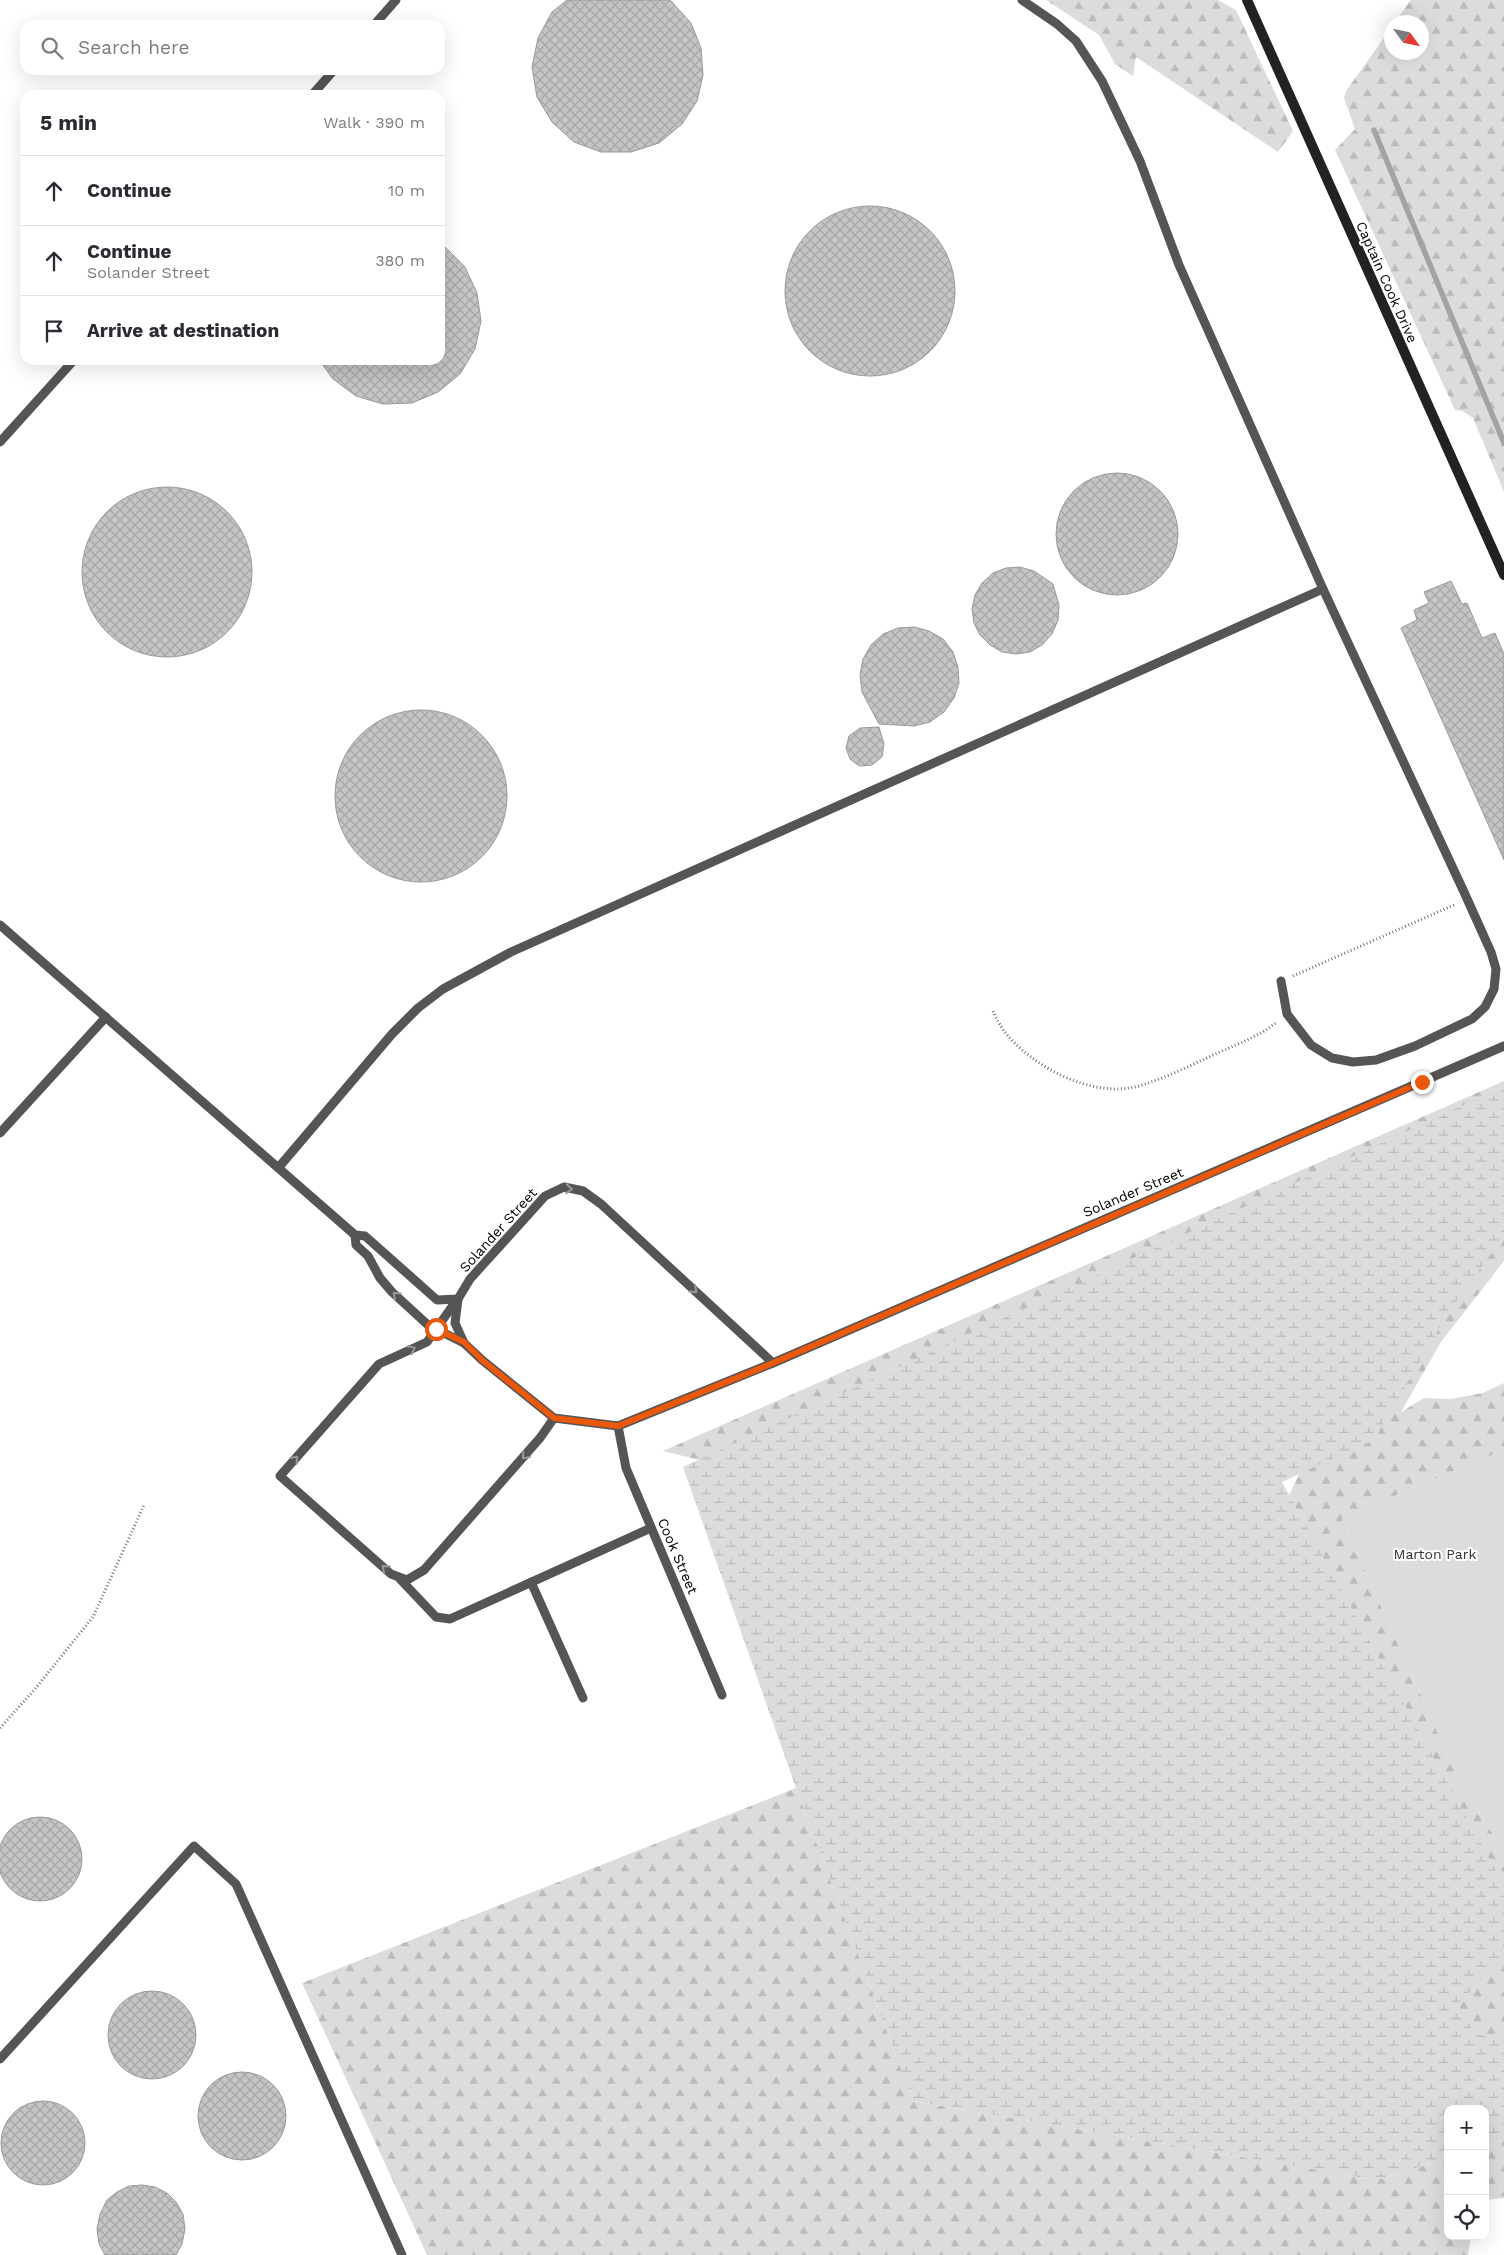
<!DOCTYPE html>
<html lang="en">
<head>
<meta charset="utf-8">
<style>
  :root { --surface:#fff; --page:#f2f2f3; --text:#2b2b33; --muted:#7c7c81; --line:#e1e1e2 }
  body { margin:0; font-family:"Work Sans",sans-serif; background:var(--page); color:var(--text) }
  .controls { position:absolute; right:15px; bottom:15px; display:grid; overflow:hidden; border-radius:10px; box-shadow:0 5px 20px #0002 }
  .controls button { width:45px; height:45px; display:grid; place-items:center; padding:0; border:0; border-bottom:1px solid var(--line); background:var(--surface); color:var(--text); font:25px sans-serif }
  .compass { position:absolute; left:1384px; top:15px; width:45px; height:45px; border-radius:50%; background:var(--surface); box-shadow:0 5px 20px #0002; rotate:123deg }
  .stop { position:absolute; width:15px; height:15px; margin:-11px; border:4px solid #ea580c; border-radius:50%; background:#fff }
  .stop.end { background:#ea580c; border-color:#fff; box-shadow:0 1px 5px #0008 }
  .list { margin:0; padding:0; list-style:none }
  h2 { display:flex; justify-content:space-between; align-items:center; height:65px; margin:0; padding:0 20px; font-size:21px }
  h2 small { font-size:16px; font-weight:400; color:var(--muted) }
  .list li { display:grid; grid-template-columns:32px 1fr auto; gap:15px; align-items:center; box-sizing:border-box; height:70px; padding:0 20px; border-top:1px solid var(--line) }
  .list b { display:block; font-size:19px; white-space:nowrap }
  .list p { margin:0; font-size:16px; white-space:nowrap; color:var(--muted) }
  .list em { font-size:16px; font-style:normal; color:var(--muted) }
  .icon { flex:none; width:28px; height:28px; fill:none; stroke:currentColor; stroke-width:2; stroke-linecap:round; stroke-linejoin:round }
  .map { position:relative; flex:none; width:1504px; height:2255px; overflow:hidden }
  .search { position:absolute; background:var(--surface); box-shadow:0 5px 20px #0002; left:20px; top:20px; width:425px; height:55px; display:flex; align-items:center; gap:12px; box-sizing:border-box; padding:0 18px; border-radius:15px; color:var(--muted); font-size:19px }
  .panel { position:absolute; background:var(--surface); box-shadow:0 5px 20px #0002; left:20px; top:90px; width:425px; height:275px; border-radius:15px }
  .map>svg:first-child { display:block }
  .forest { fill:url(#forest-firs) }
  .wetland { fill:url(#wetland-marsh) }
  .park { fill:#dcdcdc }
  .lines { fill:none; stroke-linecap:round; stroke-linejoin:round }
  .stream { stroke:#a3a3a3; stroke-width:5.5 }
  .building { fill:url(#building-cross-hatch); stroke:#999 }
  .path { stroke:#777; stroke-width:3; stroke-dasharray:1 2.5; stroke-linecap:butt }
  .service { stroke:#555; stroke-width:9 }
  .secondary { stroke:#222; stroke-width:10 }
  .oneway { stroke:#999 }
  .route { stroke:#ea580c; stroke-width:6 }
  .labels { text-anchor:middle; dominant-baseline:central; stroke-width:4; stroke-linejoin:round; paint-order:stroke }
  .street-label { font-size:14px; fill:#000; stroke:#fff }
  .park-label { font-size:14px; fill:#333; stroke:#fff }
</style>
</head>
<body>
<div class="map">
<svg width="1504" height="2255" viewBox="0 0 1504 2255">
  <defs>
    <pattern id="forest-firs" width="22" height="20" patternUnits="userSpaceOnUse" patternTransform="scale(1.25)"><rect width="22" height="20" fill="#dcdcdc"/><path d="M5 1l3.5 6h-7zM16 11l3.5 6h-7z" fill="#bbb"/></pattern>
    <pattern id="wetland-marsh" width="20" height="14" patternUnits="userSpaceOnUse" patternTransform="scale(1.25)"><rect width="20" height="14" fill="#dcdcdc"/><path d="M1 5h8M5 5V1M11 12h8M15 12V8" fill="none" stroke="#bbb"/></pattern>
    <pattern id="building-cross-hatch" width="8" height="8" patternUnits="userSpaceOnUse" patternTransform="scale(1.25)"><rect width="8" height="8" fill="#c4c4c4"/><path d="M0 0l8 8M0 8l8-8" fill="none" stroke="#a7a7a7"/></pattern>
  </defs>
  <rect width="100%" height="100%" fill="#fff"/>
  <!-- forest -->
  <g class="forest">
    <polygon points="1046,0 1218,0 1236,10 1293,131 1278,152 1136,57 1133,76 1115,64 1099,35"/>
    <polygon points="1411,0 1504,0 1504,492 1473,418 1462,411 1455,410 1335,150 1355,129 1344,98 1346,91 1391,28 1392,52 1422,52 1422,22 1395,22"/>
    <polygon points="1504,1081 1504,1261 1441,1342 1401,1412 1424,1398 1451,1399 1483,1393 1504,1383 1504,1450 1342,1518 1461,1785 1504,1851 1504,2060 1457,2037 1280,1514 1308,1456 720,1465 663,1451"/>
    <polygon points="796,1788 913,2101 1377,2180 1448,2158 1448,2236 1471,2236 1468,2255 427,2255 302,1983"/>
    <polygon points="1504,2140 1504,2198 1485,2200 1485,2146"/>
  </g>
  <!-- wetland -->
  <polygon class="wetland" points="1504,1086 1504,1236 1450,1310 1374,1440 1282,1482 1504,1885 1504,1943 1498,1961 1458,2004 1474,2033 1504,2042 1504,2140 1485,2146 1485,2109 1448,2109 1448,2158 1377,2180 913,2101 796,1788 683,1467"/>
  <!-- park -->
  <polygon class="park" points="1504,1450 1504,1851 1461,1785 1342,1518"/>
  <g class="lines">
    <!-- stream -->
    <polyline class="stream" points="1374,130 1504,443"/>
  </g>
  <!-- building -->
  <g class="building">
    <polygon points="567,0 670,0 691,23 701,48 703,75 697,101 682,124 659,143 631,152 601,152 574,142 552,122 537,97 532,67 538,38 552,12"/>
    <circle cx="870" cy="291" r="85"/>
    <polygon points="440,242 465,267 477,293 481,321 475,349 460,374 438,392 412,403 383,404 356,396 333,379 319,360 440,360"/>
    <circle cx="1117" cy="534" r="61"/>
    <circle cx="167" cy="572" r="85"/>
    <polygon points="1020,567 1034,571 1053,584 1059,605 1058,620 1052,634 1042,645 1030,652 1016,654 1002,652 990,645 980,635 974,623 972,609 975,595 982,583 993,573 1006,568"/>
    <polygon points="1451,581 1462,604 1467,603 1482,638 1495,633 1504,654 1504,860 1401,628 1417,620 1414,610 1429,603 1424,592"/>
    <polygon points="914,627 929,631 943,639 953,652 958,667 959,683 954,698 944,712 930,722 914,726 879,724 862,692 860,675 863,659 871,645 883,634 898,628"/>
    <circle cx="421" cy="796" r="86"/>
    <polygon points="879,727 884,744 882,757 872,765 860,766 855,763 850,759 846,748 849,736 860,728"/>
    <circle cx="40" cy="1859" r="42"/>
    <circle cx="152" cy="2035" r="44"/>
    <circle cx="242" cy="2116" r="44"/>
    <circle cx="43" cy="2143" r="42"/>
    <polygon points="142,2185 155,2187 167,2193 176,2202 183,2214 185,2229 182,2244 176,2255 105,2255 99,2244 97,2229 100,2214 107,2200 117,2192 129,2186"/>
  </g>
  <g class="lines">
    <!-- path -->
    <g class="path">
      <polyline points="1293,976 1456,904"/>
      <path d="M993,1011c3,7 7,14 11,20 28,36 89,68 135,55 24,-7 48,-19 70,-29 23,-11 48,-19 68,-35"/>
      <polyline points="0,1728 35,1689 93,1617 144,1505"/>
    </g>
    <!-- service -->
    <g class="service">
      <polyline points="1022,0 1057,24 1076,41 1102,81 1140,161 1179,265 1248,420 1323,589 1464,892 1491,952 1496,969 1494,989 1485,1007 1472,1019 1415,1046 1376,1060 1353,1062 1332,1058 1311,1045 1287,1014 1281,981"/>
      <polyline points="374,25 396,0"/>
      <polyline points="312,95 334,70"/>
      <polyline points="0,442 74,360"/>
      <polyline points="0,925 355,1235 365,1236 437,1300 458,1299"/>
      <polyline points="0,1133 106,1017"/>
      <polyline points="279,1167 392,1034 418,1008 443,989 511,952 1323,589"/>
      <polyline points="355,1235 356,1245 368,1256 380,1278 392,1292 428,1325 464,1343"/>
      <polyline points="456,1301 427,1342 379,1364 280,1476 391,1574 407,1580 424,1570 540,1438 554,1418"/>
      <polyline points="773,1363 601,1204 583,1191 564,1187 545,1196 470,1279 458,1299 455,1323 464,1343 482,1360 554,1418 618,1426 773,1363 1504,1046"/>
      <polyline points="618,1426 626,1468 722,1695"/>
      <polyline points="400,1579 436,1617 450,1619 651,1528"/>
      <polyline points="531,1582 583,1698"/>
      <polyline points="0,2059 194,1846 236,1884 402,2255"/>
    </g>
    <!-- secondary -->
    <polyline class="secondary" points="1247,0 1504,575"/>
  </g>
  <!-- one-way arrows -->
  <defs><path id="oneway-chevron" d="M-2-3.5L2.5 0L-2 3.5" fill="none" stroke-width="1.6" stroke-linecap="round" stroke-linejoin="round" transform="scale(1.25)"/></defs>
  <g class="oneway">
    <use href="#oneway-chevron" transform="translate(569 1189) rotate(5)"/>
    <use href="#oneway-chevron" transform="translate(694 1290) rotate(43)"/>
    <use href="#oneway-chevron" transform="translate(396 1295) rotate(-137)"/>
    <use href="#oneway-chevron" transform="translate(412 1349) rotate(-26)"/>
    <use href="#oneway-chevron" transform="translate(525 1456) rotate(131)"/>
    <use href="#oneway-chevron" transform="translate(295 1459) rotate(-48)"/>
    <use href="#oneway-chevron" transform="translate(385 1568) rotate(-139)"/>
  </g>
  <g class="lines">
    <!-- route -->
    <polyline class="route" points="436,1329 464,1342 482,1360 554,1418 618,1426 773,1363 1422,1082"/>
  </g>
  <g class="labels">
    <!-- street labels -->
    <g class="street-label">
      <text transform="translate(1387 282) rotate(66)">Captain Cook Drive</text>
      <text transform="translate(1133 1192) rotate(-23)">Solander Street</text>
      <text transform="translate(498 1230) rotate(-48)">Solander Street</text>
      <text transform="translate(678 1556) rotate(67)">Cook Street</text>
    </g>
    <!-- park labels -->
    <g class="park-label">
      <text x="1435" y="1554">Marton Park</text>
    </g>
  </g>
</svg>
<div class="controls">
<button>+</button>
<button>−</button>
<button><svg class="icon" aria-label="locate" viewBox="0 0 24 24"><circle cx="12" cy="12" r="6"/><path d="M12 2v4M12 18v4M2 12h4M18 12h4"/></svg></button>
</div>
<svg class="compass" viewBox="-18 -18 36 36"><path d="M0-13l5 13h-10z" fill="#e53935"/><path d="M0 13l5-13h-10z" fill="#7c7c81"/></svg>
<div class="stop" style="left:436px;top:1329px"></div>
<div class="stop end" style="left:1422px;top:1082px"></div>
<div class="search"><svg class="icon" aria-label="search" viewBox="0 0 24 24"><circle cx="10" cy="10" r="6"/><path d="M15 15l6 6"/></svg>Search here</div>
<section class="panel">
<h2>5 min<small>Walk · 390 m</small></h2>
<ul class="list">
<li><svg class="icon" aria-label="ahead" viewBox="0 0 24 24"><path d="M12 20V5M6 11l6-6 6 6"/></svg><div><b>Continue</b></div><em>10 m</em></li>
<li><svg class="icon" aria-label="ahead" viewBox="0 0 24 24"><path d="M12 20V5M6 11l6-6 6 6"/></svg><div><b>Continue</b><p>Solander Street</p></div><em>380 m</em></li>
<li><svg class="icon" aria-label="arrive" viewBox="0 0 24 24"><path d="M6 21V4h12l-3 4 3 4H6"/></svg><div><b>Arrive at destination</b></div></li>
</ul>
</section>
</div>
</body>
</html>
